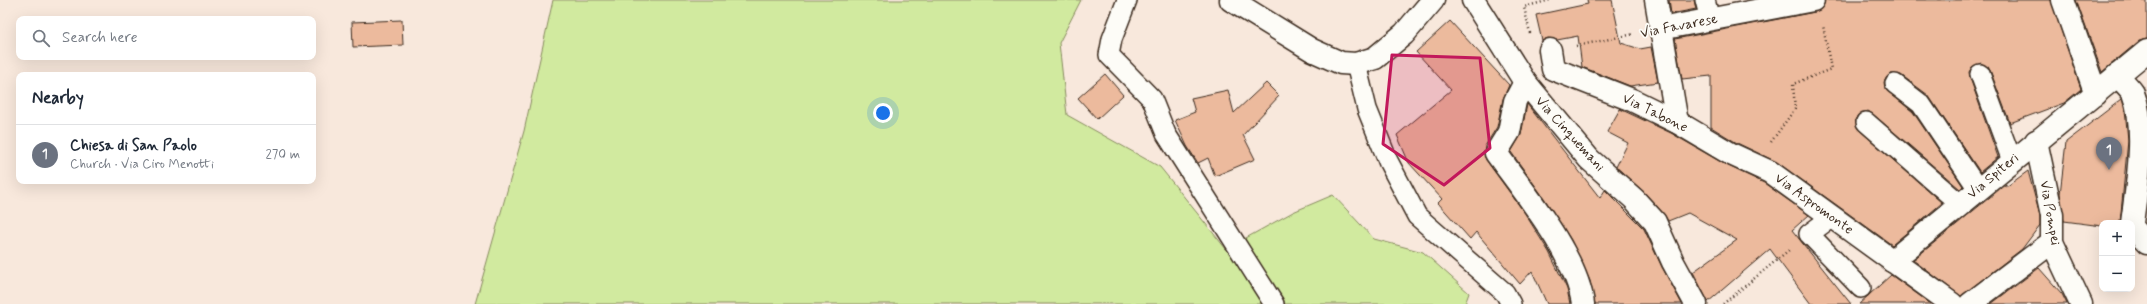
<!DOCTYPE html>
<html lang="en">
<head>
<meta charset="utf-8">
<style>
  :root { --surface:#fff; --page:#f2f2f3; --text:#1f2937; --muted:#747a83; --line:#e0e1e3; --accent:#c8321e }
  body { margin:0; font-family:Mynerve,sans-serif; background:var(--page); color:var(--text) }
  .controls { position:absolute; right:12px; bottom:12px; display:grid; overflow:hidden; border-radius:8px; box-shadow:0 4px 16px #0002 }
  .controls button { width:36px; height:36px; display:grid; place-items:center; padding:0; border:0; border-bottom:1px solid var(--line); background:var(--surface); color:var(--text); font:20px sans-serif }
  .you { position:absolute; left:883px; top:113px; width:14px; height:14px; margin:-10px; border:3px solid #fff; border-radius:50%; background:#1a73e8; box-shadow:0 0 0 6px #1a73e833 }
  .badge { display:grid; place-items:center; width:26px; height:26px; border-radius:50%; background:var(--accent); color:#fff; font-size:13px; font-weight:700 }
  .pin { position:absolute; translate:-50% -33px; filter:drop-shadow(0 1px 2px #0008) }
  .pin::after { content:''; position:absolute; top:21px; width:14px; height:12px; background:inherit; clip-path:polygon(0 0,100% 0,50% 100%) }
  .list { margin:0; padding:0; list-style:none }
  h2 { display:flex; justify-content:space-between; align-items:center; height:52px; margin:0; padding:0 16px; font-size:17px }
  h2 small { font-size:13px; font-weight:400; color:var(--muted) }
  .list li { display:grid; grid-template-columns:26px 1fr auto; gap:12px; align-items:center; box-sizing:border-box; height:60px; padding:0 16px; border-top:1px solid var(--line) }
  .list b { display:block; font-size:15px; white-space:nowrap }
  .list p { margin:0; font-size:13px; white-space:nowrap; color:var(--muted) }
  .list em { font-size:13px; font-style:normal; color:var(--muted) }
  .icon { flex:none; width:22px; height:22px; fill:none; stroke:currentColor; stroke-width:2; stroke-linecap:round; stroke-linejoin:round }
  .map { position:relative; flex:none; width:2147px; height:304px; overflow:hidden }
  .search { position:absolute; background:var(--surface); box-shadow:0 4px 16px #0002; left:16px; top:16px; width:300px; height:44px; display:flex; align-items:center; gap:10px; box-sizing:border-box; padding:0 14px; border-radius:8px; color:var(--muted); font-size:15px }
  .panel { position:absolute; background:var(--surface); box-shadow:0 4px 16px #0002; left:16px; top:72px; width:300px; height:112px; border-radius:8px }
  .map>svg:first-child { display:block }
  .green { fill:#d1ea9f; stroke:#868a5e }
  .building { fill:#ecba9d; stroke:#3b2a1e }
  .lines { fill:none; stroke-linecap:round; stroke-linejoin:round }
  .lane-casing { stroke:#3b2a1e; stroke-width:22 }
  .street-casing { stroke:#3b2a1e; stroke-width:25 }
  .path { stroke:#3b2a1e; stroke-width:2.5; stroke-dasharray:1 3; stroke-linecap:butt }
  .lane { stroke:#fdfcf7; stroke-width:19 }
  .street { stroke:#fdfcf7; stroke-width:22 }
  .marked { fill:#c2185b; fill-opacity:0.2; stroke:#c2185b; stroke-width:3; stroke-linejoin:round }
  .labels { text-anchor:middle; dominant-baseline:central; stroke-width:3.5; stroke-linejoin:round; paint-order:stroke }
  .street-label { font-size:14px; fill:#3b2a1e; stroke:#fdfcf7 }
</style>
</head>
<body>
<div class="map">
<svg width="2147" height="304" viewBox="0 0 2147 304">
  <rect width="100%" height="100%" fill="#f8e8dc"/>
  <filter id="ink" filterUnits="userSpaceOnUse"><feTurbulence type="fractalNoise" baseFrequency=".025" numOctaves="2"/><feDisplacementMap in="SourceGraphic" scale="8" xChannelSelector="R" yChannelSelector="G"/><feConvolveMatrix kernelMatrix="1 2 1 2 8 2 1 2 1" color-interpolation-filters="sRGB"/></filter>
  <g filter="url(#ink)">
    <!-- green -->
    <polygon class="green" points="553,0 1081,0 1059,43 1067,115 1160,167 1226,249 1293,212 1333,195 1374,239 1423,252 1469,293 1465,304 475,304 524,131"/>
    <!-- building -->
    <g class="building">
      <polygon points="1587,0 1612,0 1621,43 1640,49 1651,47 1658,82 1630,86 1582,67 1578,36 1557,40 1548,38 1542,41 1536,15 1588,4"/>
      <polygon points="1669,0 1694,0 1696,9 1671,14"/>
      <polygon points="1825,0 2051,0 2081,89 2064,103 2010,123 1990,70 1981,63 1972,67 1969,72 1970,78 1998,157 1980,172 1928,95 1901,75 1891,74 1887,77 1884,82 1885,89 1913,112 1963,186 1960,189 1873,114 1868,111 1858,115 1855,120 1859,130 1942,203 1892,245 1777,162 1737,143 1711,127 1711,76 1682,79 1675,39 1815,12 1821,9"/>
      <polygon points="2076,0 2147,0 2147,39 2139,41 2102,72"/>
      <polygon points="402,20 403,45 353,47 352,22"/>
      <polygon points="1450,21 1509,85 1503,99 1497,127 1485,146 1484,154 1486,160 1524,212 1549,252 1567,289 1570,304 1547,304 1532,271 1520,284 1476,232 1470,239 1438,203 1442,199 1409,163 1397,135 1451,90 1416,52"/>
      <polygon points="1105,74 1123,95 1097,119 1078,98"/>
      <polygon points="1266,83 1279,96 1243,135 1255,159 1215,176 1208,158 1198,163 1187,146 1175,120 1195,112 1191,98 1228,90 1234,113"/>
      <polygon points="2122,99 2125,110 2128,140 2120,223 2102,223 2102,226 2064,221 2060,194 2066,142"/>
      <polygon points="1527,104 1600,198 1605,190 1644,229 1662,267 1682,304 1595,304 1590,281 1571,240 1544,198 1511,152 1521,135"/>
      <polygon points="1620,109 1671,133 1726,165 1764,183 1809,215 1792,230 1851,304 1811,304 1770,249 1708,302 1693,272 1737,240 1688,213 1668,221 1664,214 1643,191 1616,167 1628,143 1607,132"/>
      <polygon points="2028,171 2040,216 2040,225 2022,249 1961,296 1913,260 2006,184 2006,187"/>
      <polygon points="2039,268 2062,294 2067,304 1991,304"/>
      <polygon points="1891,275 1931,304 1859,304"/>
    </g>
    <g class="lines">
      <defs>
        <g id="lane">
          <polyline points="1127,0 1112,39 1109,55 1152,99 1166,134 1274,304"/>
          <polyline points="1705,0 1710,20"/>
          <polyline points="1356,64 1367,109 1388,161 1417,216 1505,293 1511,304"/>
          <polyline points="1980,74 2012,161"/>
          <polyline points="1895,84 1921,104 1978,189"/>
          <polyline points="1866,122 1960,204"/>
          <polyline points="1832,217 1809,234 1861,288"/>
        </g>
        <g id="street">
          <polyline points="1231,0 1312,50 1341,63 1356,64 1375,58 1404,34 1433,0"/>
          <polyline points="1473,0 1525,82 1589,159 1634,199 1655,222 1673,262 1696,304"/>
          <polyline points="1656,0 1677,122"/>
          <polyline points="2063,0 2096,94"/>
          <polyline points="1660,29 1813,0"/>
          <polyline points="1550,50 1553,69 1632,100 1677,122 1731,154 1770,172 1952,304"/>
          <path d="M2117,75c5,6 12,12 16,18 14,35 4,92 -1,130"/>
          <path d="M1525,82l-10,19 -6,31 -13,21c28,39 81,103 87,151"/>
          <polyline points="2036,141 2052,215 2052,242 2081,304"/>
          <polyline points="2132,227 2147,243"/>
          <polyline points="1892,261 2147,51"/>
          <polyline points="1970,304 2052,242"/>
        </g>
      </defs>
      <!-- lane casing -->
      <use href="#lane" class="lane-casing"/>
      <!-- street casing -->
      <use href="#street" class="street-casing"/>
      <!-- path -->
      <g class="path">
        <polyline points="1530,33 1524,7 1550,0"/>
        <polyline points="1576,46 1634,34"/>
        <polyline points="1771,142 1795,109 1793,84 1831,69 1823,25"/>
        <polyline points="1723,304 1789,250"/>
      </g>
      <!-- lane -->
      <use href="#lane" class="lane"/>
      <!-- street -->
      <use href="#street" class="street"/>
    </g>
  </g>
  <!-- marked area -->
  <path class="marked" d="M1392,55l88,3 10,90 -46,37 -61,-41z"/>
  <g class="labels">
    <!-- street labels -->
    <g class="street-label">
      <text transform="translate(1679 26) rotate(-11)">Via Favarese</text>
      <text transform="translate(1655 113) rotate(26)">Via Tabone</text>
      <text transform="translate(1570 134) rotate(48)">Via Cinquemani</text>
      <text transform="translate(1993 176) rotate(-40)">Via Spiteri</text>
      <text transform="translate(1814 204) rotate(36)">Via Aspromonte</text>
      <text transform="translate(2050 213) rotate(80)">Via Pompei</text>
    </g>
  </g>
</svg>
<div class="controls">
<button>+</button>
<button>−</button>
</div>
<div class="you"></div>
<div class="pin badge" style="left:2109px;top:170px;background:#6b7280">1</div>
<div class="search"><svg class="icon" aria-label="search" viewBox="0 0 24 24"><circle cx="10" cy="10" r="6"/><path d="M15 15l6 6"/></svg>Search here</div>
<section class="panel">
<h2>Nearby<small></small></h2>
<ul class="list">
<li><span class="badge" style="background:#6b7280">1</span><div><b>Chiesa di San Paolo</b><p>Church · Via Ciro Menotti</p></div><em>270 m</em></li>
</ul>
</section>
</div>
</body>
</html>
